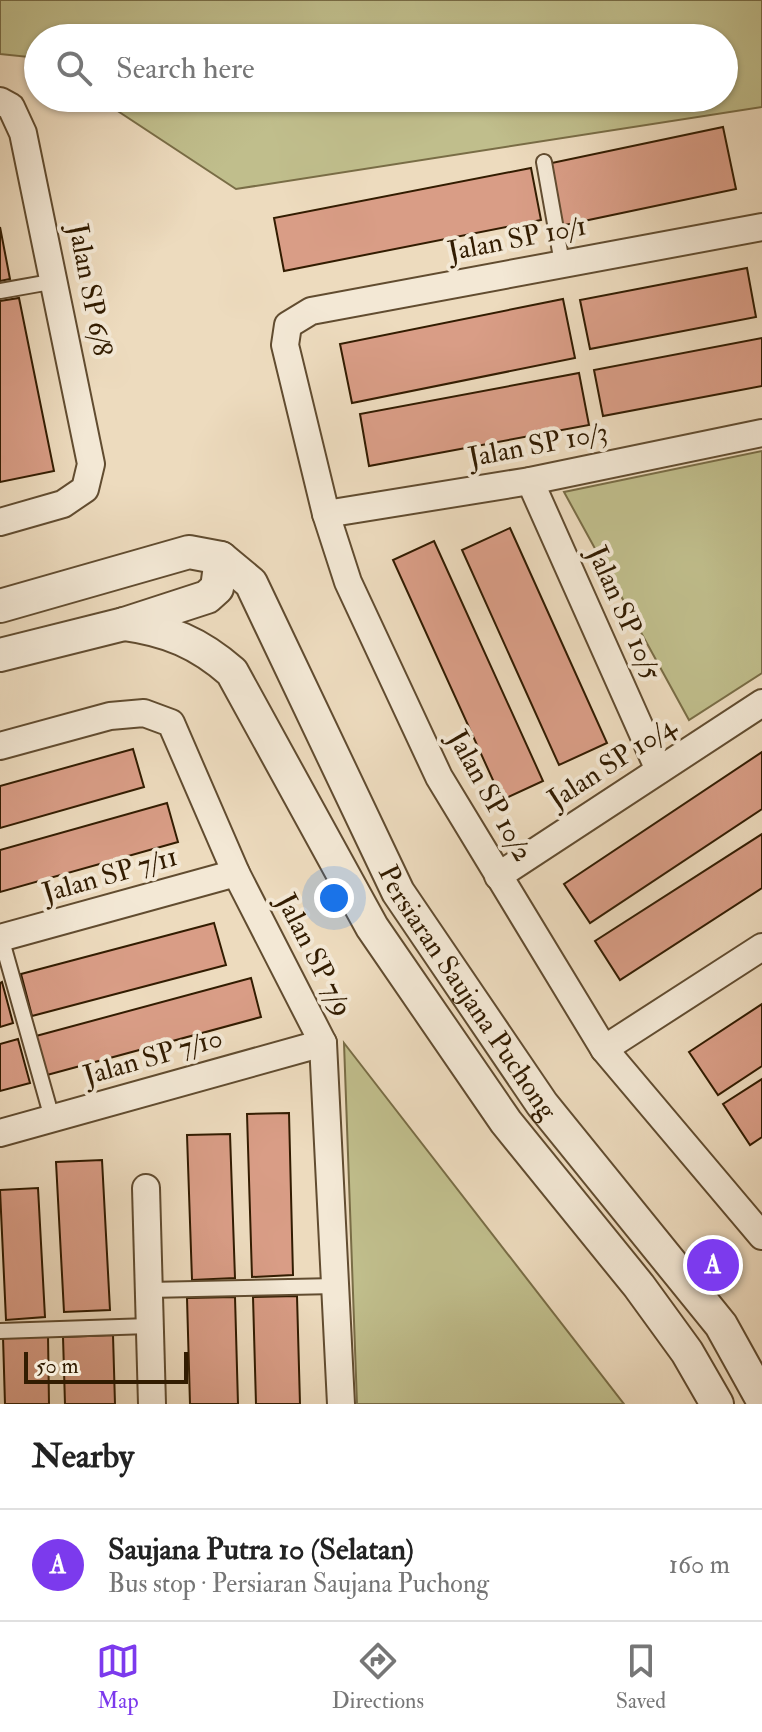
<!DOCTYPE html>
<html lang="en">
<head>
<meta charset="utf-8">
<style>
  :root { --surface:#fff; --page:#f2f2f2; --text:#222; --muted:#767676; --line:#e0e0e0; --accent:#7c3aed }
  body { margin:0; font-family:"IM FELL Double Pica",serif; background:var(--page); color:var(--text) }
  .scale { position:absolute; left:24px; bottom:20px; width:164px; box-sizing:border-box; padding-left:8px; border:4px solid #321c01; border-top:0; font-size:22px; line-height:28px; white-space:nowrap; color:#321c01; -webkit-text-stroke:6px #f3e8d5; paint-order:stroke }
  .you { position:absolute; left:334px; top:898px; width:28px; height:28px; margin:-20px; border:6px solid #fff; border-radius:50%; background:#1a73e8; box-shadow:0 0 0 12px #1a73e833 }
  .badge { display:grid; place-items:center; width:52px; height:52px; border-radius:50%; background:var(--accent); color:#fff; font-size:26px; font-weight:700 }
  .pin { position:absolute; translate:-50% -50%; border:4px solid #fff; box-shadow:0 2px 8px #0006 }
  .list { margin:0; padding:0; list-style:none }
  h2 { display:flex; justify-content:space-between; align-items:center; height:104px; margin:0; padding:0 32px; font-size:34px }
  h2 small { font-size:26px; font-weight:400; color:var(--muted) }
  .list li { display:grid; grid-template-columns:52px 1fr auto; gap:24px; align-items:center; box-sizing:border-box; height:112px; padding:0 32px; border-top:2px solid var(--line) }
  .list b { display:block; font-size:30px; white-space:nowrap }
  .list p { margin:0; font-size:26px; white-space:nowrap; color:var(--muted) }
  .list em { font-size:26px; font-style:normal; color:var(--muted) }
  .icon { flex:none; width:44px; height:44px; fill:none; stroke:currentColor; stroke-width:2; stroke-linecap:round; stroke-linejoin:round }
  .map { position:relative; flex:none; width:762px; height:1404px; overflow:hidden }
  .search { position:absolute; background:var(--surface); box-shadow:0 2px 6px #0004; left:24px; right:24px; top:24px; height:88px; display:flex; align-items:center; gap:20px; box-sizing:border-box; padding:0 28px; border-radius:44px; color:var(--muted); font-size:30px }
  .sheet { height:216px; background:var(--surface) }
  nav { display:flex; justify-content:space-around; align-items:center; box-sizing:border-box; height:112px; border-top:2px solid var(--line); background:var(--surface); font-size:22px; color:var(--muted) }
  nav a { display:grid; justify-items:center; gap:4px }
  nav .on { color:var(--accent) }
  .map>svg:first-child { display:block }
  .green { fill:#c0be8c; stroke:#796d46; stroke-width:2 }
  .building { fill:#d99d86; stroke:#321c01; stroke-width:2 }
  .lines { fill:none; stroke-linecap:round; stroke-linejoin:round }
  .service-casing { stroke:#614c30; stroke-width:18 }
  .minor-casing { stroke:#614c30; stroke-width:30 }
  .tertiary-casing { stroke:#614c30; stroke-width:36 }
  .service { stroke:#f3e8d5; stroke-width:14 }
  .minor { stroke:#f3e8d5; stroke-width:26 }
  .tertiary { stroke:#f3e8d5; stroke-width:32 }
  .labels { text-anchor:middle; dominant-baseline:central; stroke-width:8; stroke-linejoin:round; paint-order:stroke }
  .street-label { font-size:28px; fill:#321c01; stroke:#f3e8d5 }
</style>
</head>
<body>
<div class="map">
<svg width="762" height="1404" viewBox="0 0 762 1404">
  <rect width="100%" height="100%" fill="#eddbbe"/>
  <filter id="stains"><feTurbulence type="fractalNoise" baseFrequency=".0025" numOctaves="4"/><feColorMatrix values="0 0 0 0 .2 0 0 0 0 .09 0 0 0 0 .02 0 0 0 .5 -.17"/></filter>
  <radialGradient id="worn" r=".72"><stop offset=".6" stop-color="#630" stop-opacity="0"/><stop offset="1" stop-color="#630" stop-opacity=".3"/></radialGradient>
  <!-- green -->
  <g class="green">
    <polygon points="0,0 762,0 762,107 236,189 98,98 724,98 724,38 38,38 38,58 0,54"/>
    <polygon points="762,451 762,673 689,720 564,492"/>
    <polygon points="344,1043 624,1404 357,1404"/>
  </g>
  <!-- building -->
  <g class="building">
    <polygon points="723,127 736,189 560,226 547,164"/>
    <polygon points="531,168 541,220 284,271 274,218"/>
    <polygon points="0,227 10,279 0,281"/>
    <polygon points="747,268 756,317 590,349 580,300"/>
    <polygon points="19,298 54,471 0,482 0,301"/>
    <polygon points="563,299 575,358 352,403 340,344"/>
    <polygon points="762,338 762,386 603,416 594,370"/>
    <polygon points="579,373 589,425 369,466 360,414"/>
    <polygon points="510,528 607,743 559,765 462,550"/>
    <polygon points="434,541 543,781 502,800 393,560"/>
    <polygon points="133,749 144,787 0,828 0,786"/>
    <polygon points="762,752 762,809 590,923 564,884"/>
    <polygon points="167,803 178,842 0,892 0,850"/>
    <polygon points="762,834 762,888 620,980 595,941"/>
    <polygon points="214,923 226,965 32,1016 21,974"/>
    <polygon points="251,978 261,1017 47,1075 36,1036"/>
    <polygon points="2,982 13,1023 0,1027 0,983"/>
    <polygon points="762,1004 762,1066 718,1095 689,1052"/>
    <polygon points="18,1039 30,1083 0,1091 0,1044"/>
    <polygon points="762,1079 762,1137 750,1145 723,1104"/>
    <polygon points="289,1113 293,1275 252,1277 247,1114"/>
    <polygon points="230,1134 235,1278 192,1280 187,1135"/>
    <polygon points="102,1160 110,1310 64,1312 56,1162"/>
    <polygon points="38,1188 45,1317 6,1320 0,1190"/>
    <polygon points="297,1296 300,1404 256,1404 253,1297"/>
    <polygon points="235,1297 238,1404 190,1404 187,1298"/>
    <polygon points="48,1335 49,1404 5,1404 3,1337"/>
    <polygon points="113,1335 115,1404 65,1404 63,1337"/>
  </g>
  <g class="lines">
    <defs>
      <g id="service">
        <polyline points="544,162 562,263"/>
        <polyline points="0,291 56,281"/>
        <polyline points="0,934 52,1118"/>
        <polyline points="148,1290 336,1286"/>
        <polyline points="0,1331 149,1326"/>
      </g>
      <g id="minor">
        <polyline points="0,101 11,107 23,133 91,464 85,489 63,504 0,522"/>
        <polyline points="762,227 311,311 288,325 285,345 326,514 348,582 439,777 604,1049 762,1236"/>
        <polyline points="530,481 659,770"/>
        <polyline points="326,514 530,481 762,433"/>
        <polyline points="0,746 110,716 144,713 171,723 236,873 323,1043 341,1404"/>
        <polyline points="498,876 762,703"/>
        <polyline points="0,938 236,873"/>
        <polyline points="604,1049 762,947"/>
        <polyline points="0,1133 323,1043"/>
        <polyline points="146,1188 152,1404"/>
      </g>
      <g id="tertiary">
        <path id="s1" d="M0,606l189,-54 32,6 30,25 147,309 144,212 179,221 41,74"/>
        <path d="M124,624c44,6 75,19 108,48l140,255 134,195 133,164 48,66 30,52"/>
        <polyline points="0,655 124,624 207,597 217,588 221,558"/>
      </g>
    </defs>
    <!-- service casing -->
    <use href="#service" class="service-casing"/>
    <!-- minor casing -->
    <use href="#minor" class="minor-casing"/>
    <!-- tertiary casing -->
    <use href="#tertiary" class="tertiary-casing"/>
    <!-- service -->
    <use href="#service" class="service"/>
    <!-- minor -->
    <use href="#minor" class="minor"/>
    <!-- tertiary -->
    <use href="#tertiary" class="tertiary"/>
  </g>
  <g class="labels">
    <!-- street labels -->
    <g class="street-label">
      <text transform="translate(517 239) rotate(-11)">Jalan SP 10/1</text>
      <text transform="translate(90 290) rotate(79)">Jalan SP 6/8</text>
      <text transform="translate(538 445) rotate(-11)">Jalan SP 10/3</text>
      <text transform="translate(624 613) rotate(66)">Jalan SP 10/5</text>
      <text transform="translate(612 763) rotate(-33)">Jalan SP 10/4</text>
      <text transform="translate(490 796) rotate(61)">Jalan SP 10/2</text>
      <text transform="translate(110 875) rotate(-16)">Jalan SP 7/11</text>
      <text transform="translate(314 955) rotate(63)">Jalan SP 7/9</text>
      <text stroke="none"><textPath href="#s1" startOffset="732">Persiaran Saujana Puchong</textPath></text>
      <text transform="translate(153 1057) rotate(-16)">Jalan SP 7/10</text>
    </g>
  </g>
  <rect width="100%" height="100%" filter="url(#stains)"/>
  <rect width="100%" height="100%" fill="url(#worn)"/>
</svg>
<div class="scale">50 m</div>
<div class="you"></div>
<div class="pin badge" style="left:713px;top:1265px">A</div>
<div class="search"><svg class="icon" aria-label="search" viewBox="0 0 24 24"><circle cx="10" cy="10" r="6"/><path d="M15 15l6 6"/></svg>Search here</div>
</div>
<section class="sheet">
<h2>Nearby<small></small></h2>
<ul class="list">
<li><span class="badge">A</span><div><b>Saujana Putra 10 (Selatan)</b><p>Bus stop · Persiaran Saujana Puchong</p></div><em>160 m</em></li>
</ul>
</section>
<nav>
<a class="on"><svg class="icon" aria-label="map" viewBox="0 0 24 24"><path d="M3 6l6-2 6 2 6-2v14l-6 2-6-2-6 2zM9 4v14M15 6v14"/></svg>Map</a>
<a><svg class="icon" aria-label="directions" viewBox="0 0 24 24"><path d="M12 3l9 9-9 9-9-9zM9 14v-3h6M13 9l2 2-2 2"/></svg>Directions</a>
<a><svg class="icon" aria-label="saved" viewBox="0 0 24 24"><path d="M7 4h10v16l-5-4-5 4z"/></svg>Saved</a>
</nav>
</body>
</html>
